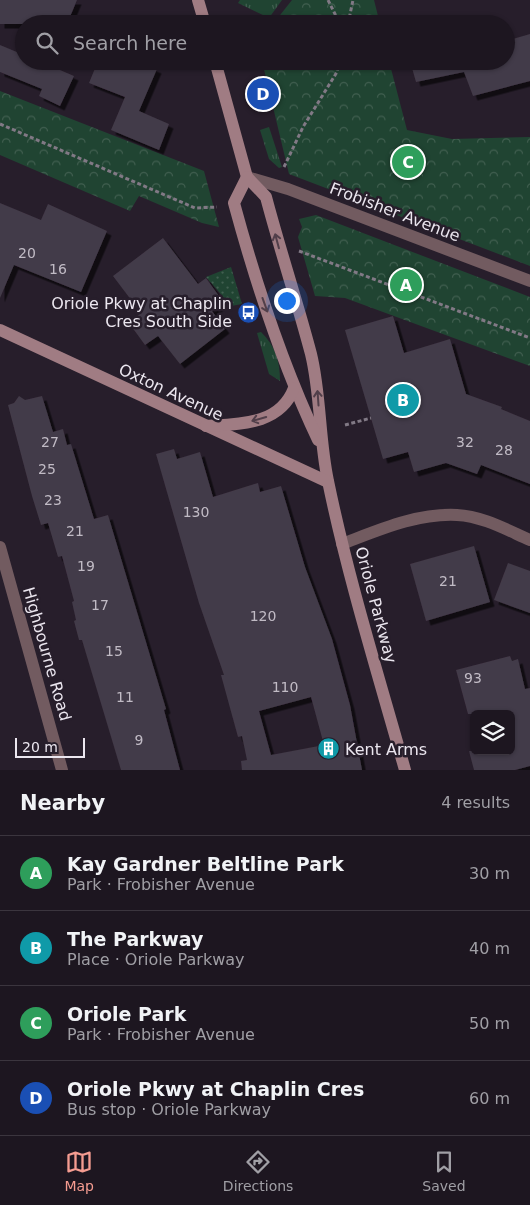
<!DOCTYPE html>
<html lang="en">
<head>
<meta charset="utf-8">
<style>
  :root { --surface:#1d1620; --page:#251f29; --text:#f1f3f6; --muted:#a09fa5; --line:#3b353e; --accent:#f59c91 }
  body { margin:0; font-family:"DejaVu Sans",sans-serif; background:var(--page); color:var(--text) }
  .controls { position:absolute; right:15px; bottom:15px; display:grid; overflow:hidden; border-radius:8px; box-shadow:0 1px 4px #0004 }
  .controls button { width:45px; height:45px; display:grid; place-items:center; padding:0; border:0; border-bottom:1px solid var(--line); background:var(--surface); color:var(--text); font:25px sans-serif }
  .scale { position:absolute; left:15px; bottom:12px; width:70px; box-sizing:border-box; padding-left:5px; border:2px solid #ebe6ef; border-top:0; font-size:14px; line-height:18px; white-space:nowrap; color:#ebe6ef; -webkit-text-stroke:4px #271e2b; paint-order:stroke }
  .you { position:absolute; left:286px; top:300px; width:18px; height:18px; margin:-12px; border:4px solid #fff; border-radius:50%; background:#1a73e8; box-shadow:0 0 0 8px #1a73e833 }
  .badge { display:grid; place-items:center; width:32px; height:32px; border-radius:50%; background:var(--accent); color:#fff; font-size:16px; font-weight:700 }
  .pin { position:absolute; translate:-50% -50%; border:2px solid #fff; box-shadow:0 1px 5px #0006 }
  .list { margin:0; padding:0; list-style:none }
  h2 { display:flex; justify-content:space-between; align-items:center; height:65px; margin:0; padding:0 20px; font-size:21px }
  h2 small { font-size:16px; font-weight:400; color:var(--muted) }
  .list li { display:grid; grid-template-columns:32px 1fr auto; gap:15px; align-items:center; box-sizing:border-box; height:75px; padding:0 20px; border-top:1px solid var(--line) }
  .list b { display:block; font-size:19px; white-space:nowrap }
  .list p { margin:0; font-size:16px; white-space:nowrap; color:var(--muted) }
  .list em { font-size:16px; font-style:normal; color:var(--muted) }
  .icon { flex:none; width:28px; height:28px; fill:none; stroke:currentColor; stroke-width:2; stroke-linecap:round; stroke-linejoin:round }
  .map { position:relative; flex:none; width:530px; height:770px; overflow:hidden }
  .search { position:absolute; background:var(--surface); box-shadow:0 1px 4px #0004; left:15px; right:15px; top:15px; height:55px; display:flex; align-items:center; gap:12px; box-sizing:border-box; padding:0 18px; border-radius:28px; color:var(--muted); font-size:19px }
  .sheet { height:365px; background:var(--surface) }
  nav { display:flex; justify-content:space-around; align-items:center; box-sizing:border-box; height:70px; border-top:1px solid var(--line); background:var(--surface); font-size:14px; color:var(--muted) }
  nav a { display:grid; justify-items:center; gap:2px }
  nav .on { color:var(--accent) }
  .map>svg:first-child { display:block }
  .grass { fill:url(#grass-tufts) }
  .park { fill:url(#park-crowns) }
  .garden { fill:url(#garden-dots) }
  .building { fill:#433a48; fill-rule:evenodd; filter:url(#shadow) }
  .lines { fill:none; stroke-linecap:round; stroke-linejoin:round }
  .path { stroke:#817985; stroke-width:3; stroke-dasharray:4 2.5; stroke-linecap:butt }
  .street { stroke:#725b60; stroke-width:12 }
  .secondary { stroke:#a07c83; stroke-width:12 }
  .oneway { stroke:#513f4a }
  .labels { text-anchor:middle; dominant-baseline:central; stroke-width:5; stroke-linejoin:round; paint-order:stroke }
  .number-label { font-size:14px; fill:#c1bbc5 }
  .street-label { font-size:16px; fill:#ebe6ef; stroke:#271e2b }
  .poi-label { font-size:16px; fill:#ebe6ef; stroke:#271e2b; text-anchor:end }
</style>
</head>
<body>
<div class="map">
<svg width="530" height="770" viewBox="0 0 530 770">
  <defs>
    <pattern id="grass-tufts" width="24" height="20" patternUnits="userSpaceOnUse" patternTransform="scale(1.25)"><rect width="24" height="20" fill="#204432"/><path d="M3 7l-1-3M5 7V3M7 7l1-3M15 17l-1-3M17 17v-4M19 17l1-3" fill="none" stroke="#415f50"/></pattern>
    <pattern id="park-crowns" width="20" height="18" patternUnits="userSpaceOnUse" patternTransform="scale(1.25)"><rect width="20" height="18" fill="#204432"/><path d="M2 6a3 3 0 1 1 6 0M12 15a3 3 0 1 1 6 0" fill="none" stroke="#415f50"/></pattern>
    <pattern id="garden-dots" width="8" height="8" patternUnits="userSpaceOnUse" patternTransform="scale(1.25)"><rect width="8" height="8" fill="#204432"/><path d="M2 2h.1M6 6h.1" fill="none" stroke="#415f50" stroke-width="1.8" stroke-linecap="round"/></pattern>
    <filter id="shadow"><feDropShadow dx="4.5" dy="4.5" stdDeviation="0" flood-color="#0009"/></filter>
  </defs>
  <rect width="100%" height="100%" fill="#271e2b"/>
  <!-- grass -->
  <g class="grass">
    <polygon points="240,0 282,0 269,18 238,3"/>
    <polygon points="269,127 282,167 279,168 269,159 260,130"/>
    <path d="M261,332c14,14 19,28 19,49l-11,-7 -12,-41z"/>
  </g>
  <!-- park -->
  <g class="park">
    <polygon points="292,0 374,0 380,24 273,24"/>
    <polygon points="262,61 389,61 407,130 452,139 530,137 530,266 289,174"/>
    <polygon points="0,91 204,171 219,227 202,223 139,196 130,211 0,155"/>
    <polygon points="316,215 530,297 530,366 345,298 315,296 298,237 302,227 299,219"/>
  </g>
  <!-- garden -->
  <polygon class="garden" points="231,267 242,304 231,306 206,277"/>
  <!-- building -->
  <g class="building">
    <polygon points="0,0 77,0 67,24 0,24"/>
    <polygon points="530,34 530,81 473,96 464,72 416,82 410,61 506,61 506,41"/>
    <polygon points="0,45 24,55 24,61 39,61 74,76 60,106 39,96 42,89 0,72"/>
    <polygon points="98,61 137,61 157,69 139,111 169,124 159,150 111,130 125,97 89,83"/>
    <polygon points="0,203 41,220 48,204 107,231 81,292 14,265 0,298"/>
    <polygon points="163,238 198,284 206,278 224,303 212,311 225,329 180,364 158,336 145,345 129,323 141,313 113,276"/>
    <polygon points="393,316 404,353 450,339 466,394 502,407 501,409 530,421 530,484 481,465 477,474 446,463 414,472 408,452 383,459 345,330"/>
    <polygon points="19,396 25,400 42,396 53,432 63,429 67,445 71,444 94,519 108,515 166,709 164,710 180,770 121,770 82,640 79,640 74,621 76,620 72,602 74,601 62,556 58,557 48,523 41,525 32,496 8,405 14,403"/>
    <path d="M174,449l3,10 23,-7 13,45 45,-14 2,9 21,-6 24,81 27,72 18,66 12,65h-120l-1,-9 6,-1 -5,-24 -4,1 -17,-62h3l-25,-72 -43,-149zM311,697l13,48 -53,10 -12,-44z"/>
    <polygon points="474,546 490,602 426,621 410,564"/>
    <polygon points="508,563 530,571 530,613 494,600"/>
    <polygon points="510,656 512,661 518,659 525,689 530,688 530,766 515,770 474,770 469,751 511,751 511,714 468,714 456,670"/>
  </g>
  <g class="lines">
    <!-- path -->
    <g class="path">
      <polyline points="328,0 340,24"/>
      <polyline points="348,24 353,0"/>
      <polyline points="0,124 195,208 217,207"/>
      <polyline points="284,167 303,127 337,72 339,61"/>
      <polyline points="299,251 530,338"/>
      <polyline points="345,425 371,418"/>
    </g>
    <!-- street -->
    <g class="street">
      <polyline points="247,177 288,189 530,281"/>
      <path d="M342,544c37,-14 75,-31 115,-29 25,1 50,15 73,25"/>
      <polyline points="0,547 62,770"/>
    </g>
    <!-- secondary -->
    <g class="secondary">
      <polyline points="198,0 205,24"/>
      <path d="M215,61l32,116 19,20c14,53 31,104 45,157 10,41 8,85 17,127 20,97 50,193 77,289"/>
      <path d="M247,177l-13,26c22,81 48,161 84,237"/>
      <polyline points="0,330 328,482"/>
      <path d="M206,426c34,-2 74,-1 88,-38"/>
    </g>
  </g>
  <!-- one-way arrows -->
  <defs><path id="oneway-shaft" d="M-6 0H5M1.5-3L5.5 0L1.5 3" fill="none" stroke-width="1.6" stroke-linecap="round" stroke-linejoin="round" transform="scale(1.25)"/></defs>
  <g class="oneway">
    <use href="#oneway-shaft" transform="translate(277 241) rotate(-105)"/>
    <use href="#oneway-shaft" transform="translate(265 305) rotate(70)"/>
    <use href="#oneway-shaft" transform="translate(318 398) rotate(-94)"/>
    <use href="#oneway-shaft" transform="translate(259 419) rotate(164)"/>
  </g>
  <!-- icons -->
  <defs>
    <symbol id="bus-disc" viewBox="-11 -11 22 22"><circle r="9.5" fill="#1a4fb4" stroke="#271e2b"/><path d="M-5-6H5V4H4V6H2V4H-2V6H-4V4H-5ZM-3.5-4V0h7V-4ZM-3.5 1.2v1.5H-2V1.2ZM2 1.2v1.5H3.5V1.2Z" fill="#fff"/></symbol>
    <symbol id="building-disc" viewBox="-11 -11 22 22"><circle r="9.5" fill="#0f9aa8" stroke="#271e2b"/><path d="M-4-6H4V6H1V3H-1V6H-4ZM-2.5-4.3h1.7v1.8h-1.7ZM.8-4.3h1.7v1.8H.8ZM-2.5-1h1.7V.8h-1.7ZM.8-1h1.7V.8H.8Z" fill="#fff"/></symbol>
  </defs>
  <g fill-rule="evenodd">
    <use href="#bus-disc" x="236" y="300" width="25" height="25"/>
    <use href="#building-disc" x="316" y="736" width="25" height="25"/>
  </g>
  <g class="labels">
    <!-- number labels -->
    <g class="number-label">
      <text x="27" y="253">20</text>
      <text x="58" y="269">16</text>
      <text x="50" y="442">27</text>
      <text x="465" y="442">32</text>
      <text x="504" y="450">28</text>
      <text x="47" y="469">25</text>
      <text x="53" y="500">23</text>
      <text x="196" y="512">130</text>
      <text x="75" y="531">21</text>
      <text x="86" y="566">19</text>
      <text x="448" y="581">21</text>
      <text x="100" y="605">17</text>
      <text x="263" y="616">120</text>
      <text x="114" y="651">15</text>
      <text x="473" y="678">93</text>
      <text x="285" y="687">110</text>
      <text x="125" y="697">11</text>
      <text x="139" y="740">9</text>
    </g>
    <!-- street labels -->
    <g class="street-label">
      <text transform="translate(395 212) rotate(21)">Frobisher Avenue</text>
      <text transform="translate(171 392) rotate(25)">Oxton Avenue</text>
      <text transform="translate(376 605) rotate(75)">Oriole Parkway</text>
      <text transform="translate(47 654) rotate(74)">Highbourne Road</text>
    </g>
    <!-- poi labels -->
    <g class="poi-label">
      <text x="232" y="303">Oriole Pkwy at Chaplin<tspan x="232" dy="18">Cres South Side</tspan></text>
      <text x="345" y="749" text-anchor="start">Kent Arms</text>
    </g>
  </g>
</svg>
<div class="controls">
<button><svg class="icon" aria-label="layers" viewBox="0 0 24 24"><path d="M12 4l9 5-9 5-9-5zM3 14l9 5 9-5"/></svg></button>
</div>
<div class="scale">20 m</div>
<div class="you"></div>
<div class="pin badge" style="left:406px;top:285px;background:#2e9e5b">A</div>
<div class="pin badge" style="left:403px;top:400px;background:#0f9aa8">B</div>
<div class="pin badge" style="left:408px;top:162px;background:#2e9e5b">C</div>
<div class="pin badge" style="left:263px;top:94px;background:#1a4fb4">D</div>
<div class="search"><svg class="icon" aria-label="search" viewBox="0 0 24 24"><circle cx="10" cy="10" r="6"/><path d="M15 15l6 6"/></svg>Search here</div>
</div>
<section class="sheet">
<h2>Nearby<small>4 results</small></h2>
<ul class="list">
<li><span class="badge" style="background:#2e9e5b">A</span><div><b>Kay Gardner Beltline Park</b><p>Park · Frobisher Avenue</p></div><em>30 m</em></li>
<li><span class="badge" style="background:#0f9aa8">B</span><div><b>The Parkway</b><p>Place · Oriole Parkway</p></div><em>40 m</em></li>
<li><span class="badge" style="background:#2e9e5b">C</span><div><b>Oriole Park</b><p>Park · Frobisher Avenue</p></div><em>50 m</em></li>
<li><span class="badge" style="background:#1a4fb4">D</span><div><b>Oriole Pkwy at Chaplin Cres</b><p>Bus stop · Oriole Parkway</p></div><em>60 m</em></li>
</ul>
</section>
<nav>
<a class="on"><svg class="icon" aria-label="map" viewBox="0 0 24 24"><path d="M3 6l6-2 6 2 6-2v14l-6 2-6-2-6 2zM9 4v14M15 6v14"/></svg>Map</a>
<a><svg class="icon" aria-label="directions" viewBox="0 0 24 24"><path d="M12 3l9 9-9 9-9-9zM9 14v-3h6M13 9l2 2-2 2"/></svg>Directions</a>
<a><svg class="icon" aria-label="saved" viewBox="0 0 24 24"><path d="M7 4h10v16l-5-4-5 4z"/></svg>Saved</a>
</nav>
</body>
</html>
